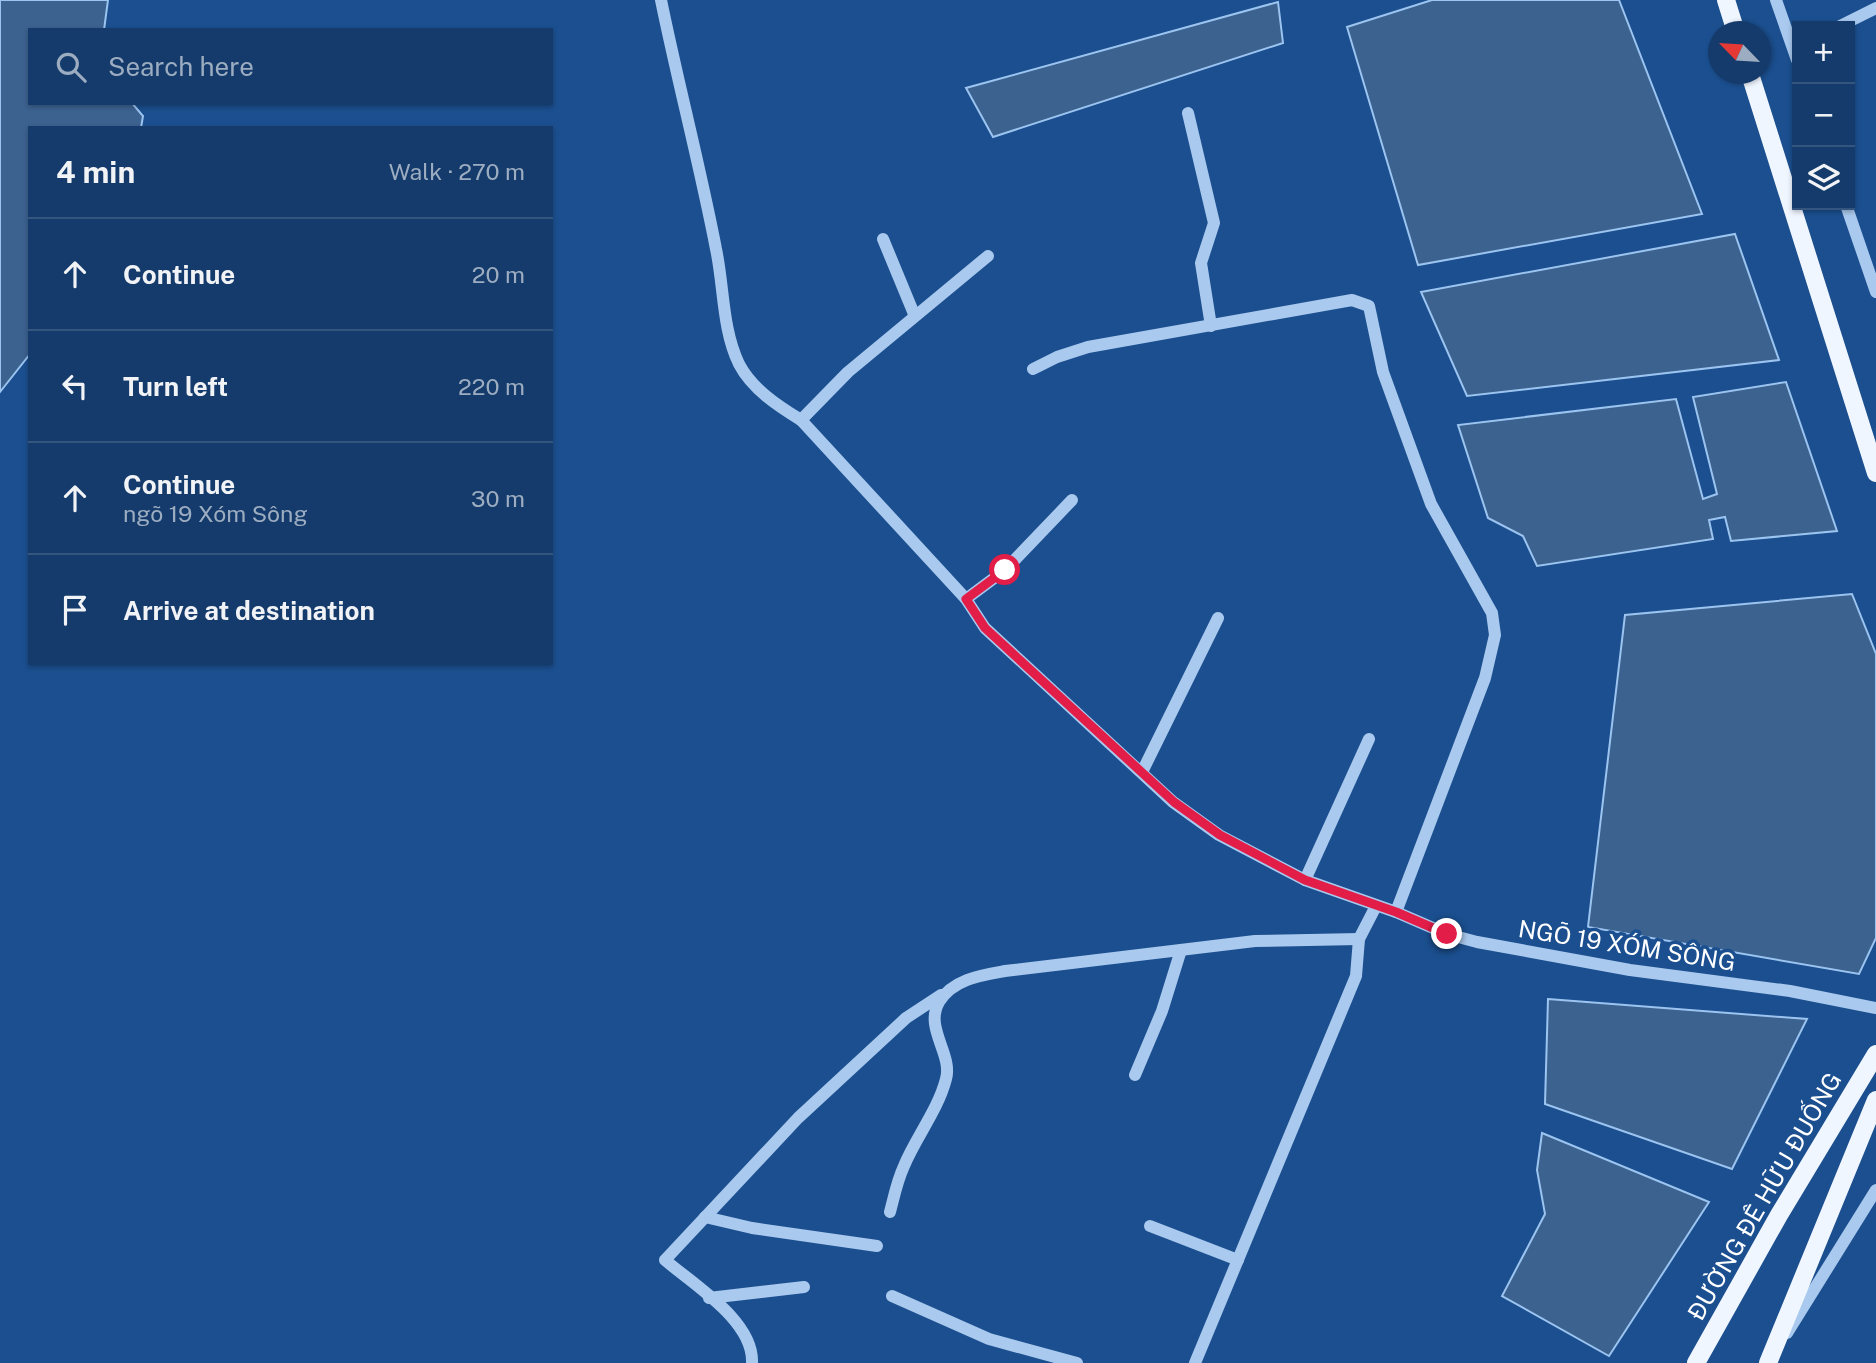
<!DOCTYPE html>
<html lang="en">
<head>
<meta charset="utf-8">
<style>
  :root { --surface:#143b6b; --page:#214673; --text:#f1f3f6; --muted:#9dadc1; --line:#33557e }
  body { margin:0; font-family:"Public Sans",sans-serif; background:var(--page); color:var(--text) }
  .controls { position:absolute; right:21px; top:21px; display:grid; overflow:hidden; border-radius:0px; box-shadow:0 2px 5px #0004 }
  .controls button { width:63px; height:63px; display:grid; place-items:center; padding:0; border:0; border-bottom:2px solid var(--line); background:var(--surface); color:var(--text); font:35px sans-serif }
  .compass { position:absolute; left:1708px; top:21px; width:63px; height:63px; border-radius:50%; background:var(--surface); box-shadow:0 2px 5px #0004; rotate:295deg }
  .stop { position:absolute; width:21px; height:21px; margin:-16px; border:5px solid #e11d48; border-radius:50%; background:#fff }
  .stop.end { background:#e11d48; border-color:#fff; box-shadow:0 2px 7px #0008 }
  .list { margin:0; padding:0; list-style:none }
  h2 { display:flex; justify-content:space-between; align-items:center; height:91px; margin:0; padding:0 28px; font-size:30px }
  h2 small { font-size:23px; font-weight:400; color:var(--muted) }
  .list li { display:grid; grid-template-columns:46px 1fr auto; gap:21px; align-items:center; box-sizing:border-box; height:112px; padding:0 28px; border-top:2px solid var(--line) }
  .list b { display:block; font-size:26px; white-space:nowrap }
  .list p { margin:0; font-size:23px; white-space:nowrap; color:var(--muted) }
  .list em { font-size:23px; font-style:normal; color:var(--muted) }
  .icon { flex:none; width:38px; height:38px; fill:none; stroke:currentColor; stroke-width:2; stroke-linecap:round; stroke-linejoin:round }
  .map { position:relative; flex:none; width:1876px; height:1363px; overflow:hidden }
  .search { position:absolute; background:var(--surface); box-shadow:0 2px 5px #0004; left:28px; top:28px; width:525px; height:77px; display:flex; align-items:center; gap:18px; box-sizing:border-box; padding:0 24px; border-radius:0px; color:var(--muted); font-size:26px }
  .panel { position:absolute; background:var(--surface); box-shadow:0 2px 5px #0004; left:28px; top:126px; width:525px; height:539px; border-radius:0px }
  .map>svg:first-child { display:block }
  .water { fill:#3c6290; stroke:#9cc4f0; stroke-width:2 }
  .lines { fill:none; stroke-linecap:round; stroke-linejoin:round }
  .minor { stroke:#a9c9ee; stroke-width:12 }
  .major { stroke:#f0f6ff; stroke-width:18 }
  .route { stroke:#e11d48; stroke-width:9 }
  .labels { text-anchor:middle; dominant-baseline:central; stroke-width:7; stroke-linejoin:round; paint-order:stroke }
  .street-label { font-size:24px; fill:#fff; stroke:#1b4f8f }
</style>
</head>
<body>
<div class="map">
<svg width="1876" height="1363" viewBox="0 0 1876 1363">
  <rect width="100%" height="100%" fill="#1b4f8f"/>
  <!-- water -->
  <g class="water">
    <polygon points="0,0 108,0 104,30 30,30 30,103 132,103 143,116 141,128 30,128 30,354 0,392"/>
    <polygon points="1432,0 1619,0 1702,214 1418,265 1347,27"/>
    <polygon points="1278,2 1283,43 993,137 966,88"/>
    <polygon points="1735,234 1779,360 1467,396 1421,292"/>
    <polygon points="1786,382 1837,531 1731,541 1725,517 1709,520 1713,539 1537,566 1523,536 1488,518 1458,425 1676,399 1703,499 1717,494 1693,397"/>
    <polygon points="1852,594 1876,654 1876,938 1859,974 1588,927 1625,615"/>
    <polygon points="1548,999 1807,1019 1732,1169 1545,1104"/>
    <polygon points="1542,1133 1709,1202 1609,1356 1502,1296 1545,1214 1537,1170"/>
  </g>
  <g class="lines">
    <!-- minor -->
    <g class="minor">
      <path d="M661,0c17,83 39,166 55,249 8,37 6,80 23,115 13,25 39,42 62,56"/>
      <polyline points="1776,0 1797,60"/>
      <polyline points="1840,26 1876,8"/>
      <polyline points="1188,113 1214,223 1201,263 1211,326"/>
      <polyline points="1846,205 1876,292"/>
      <polyline points="883,239 914,314"/>
      <polyline points="988,256 848,372 801,420 966,599 985,628 1173,802 1219,835 1305,880 1396,912 1447,934 1477,942 1630,970 1790,991 1876,1008"/>
      <polyline points="1033,369 1057,357 1088,347 1352,300 1369,306 1383,372 1431,504 1492,613 1495,635 1485,678 1396,912"/>
      <polyline points="966,599 1005,570 1072,500"/>
      <polyline points="1142,772 1218,618"/>
      <polyline points="1305,880 1369,739"/>
      <polyline points="1135,1075 1162,1011 1181,950"/>
      <path d="M890,1212c4,-15 7,-31 14,-46 12,-29 34,-56 42,-87 7,-25 -22,-51 -7,-77 14,-23 43,-27 66,-31l250,-30 104,-2"/>
      <polyline points="705,1217 752,1228 877,1246"/>
      <polyline points="1150,1226 1238,1260"/>
      <polyline points="892,1296 989,1339 1077,1363"/>
      <polyline points="709,1298 804,1287"/>
      <polyline points="1787,1333 1876,1190"/>
      <path d="M752,1363c2,-42 -58,-78 -87,-103l133,-142 108,-100 35,-23"/>
      <polyline points="1195,1363 1356,976 1359,939 1376,906"/>
    </g>
    <!-- major -->
    <g class="major">
      <polyline points="1726,0 1736,32"/>
      <polyline points="1750,74 1876,473"/>
      <polyline points="1696,1363 1779,1215 1876,1054"/>
      <polyline points="1768,1363 1876,1100"/>
    </g>
  </g>
  <g class="lines">
    <!-- route -->
    <polyline class="route" points="1005,570 966,599 985,628 1174,802 1220,835 1305,880 1396,912 1447,934"/>
  </g>
  <g class="labels">
    <!-- street labels -->
    <g class="street-label">
      <text transform="translate(1627 945) rotate(9)">NGÕ 19 XÓM SÔNG</text>
      <text transform="translate(1764 1196) rotate(-60)">ĐƯỜNG ĐÊ HỮU ĐUỐNG</text>
    </g>
  </g>
</svg>
<div class="controls">
<button>+</button>
<button>−</button>
<button><svg class="icon" aria-label="layers" viewBox="0 0 24 24"><path d="M12 4l9 5-9 5-9-5zM3 14l9 5 9-5"/></svg></button>
</div>
<svg class="compass" viewBox="-18 -18 36 36"><path d="M0-13l5 13h-10z" fill="#e53935"/><path d="M0 13l5-13h-10z" fill="#9dadc1"/></svg>
<div class="stop" style="left:1005px;top:570px"></div>
<div class="stop end" style="left:1447px;top:934px"></div>
<div class="search"><svg class="icon" aria-label="search" viewBox="0 0 24 24"><circle cx="10" cy="10" r="6"/><path d="M15 15l6 6"/></svg>Search here</div>
<section class="panel">
<h2>4 min<small>Walk · 270 m</small></h2>
<ul class="list">
<li><svg class="icon" aria-label="ahead" viewBox="0 0 24 24"><path d="M12 20V5M6 11l6-6 6 6"/></svg><div><b>Continue</b></div><em>20 m</em></li>
<li><svg class="icon" aria-label="left" viewBox="0 0 24 24"><path d="M17 20v-9H6M10 6l-5 5 5 5"/></svg><div><b>Turn left</b></div><em>220 m</em></li>
<li><svg class="icon" aria-label="ahead" viewBox="0 0 24 24"><path d="M12 20V5M6 11l6-6 6 6"/></svg><div><b>Continue</b><p>ngõ 19 Xóm Sông</p></div><em>30 m</em></li>
<li><svg class="icon" aria-label="arrive" viewBox="0 0 24 24"><path d="M6 21V4h12l-3 4 3 4H6"/></svg><div><b>Arrive at destination</b></div></li>
</ul>
</section>
</div>
</body>
</html>
